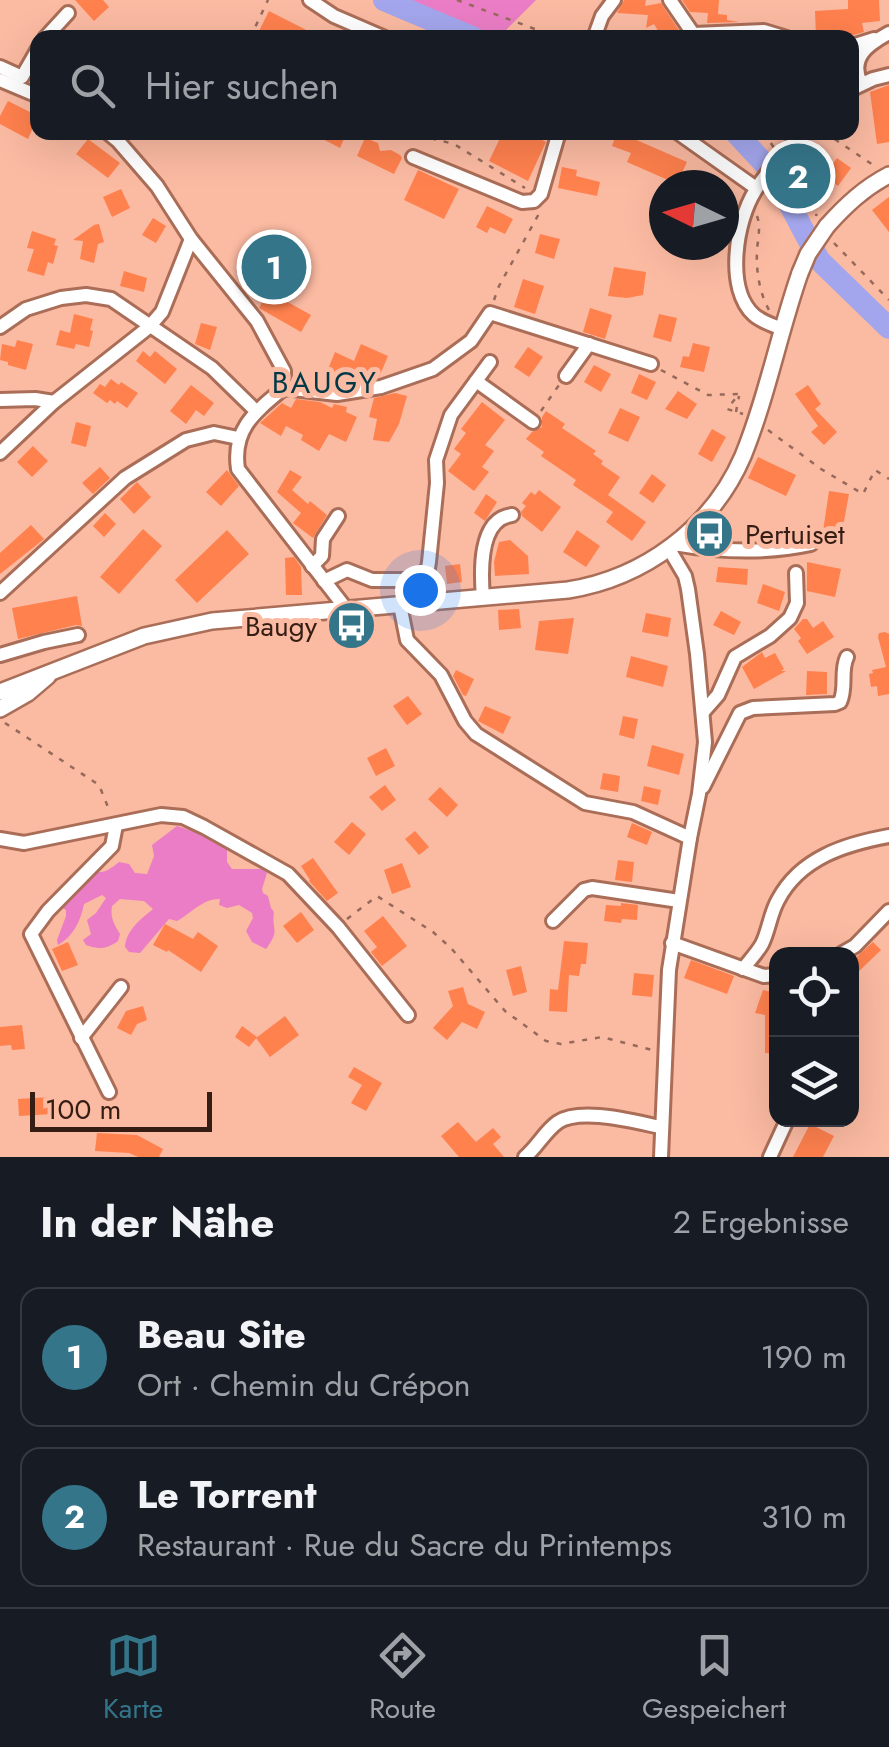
<!DOCTYPE html>
<html lang="de">
<head>
<meta charset="utf-8">
<style>
  :root { --surface:#171b24; --page:#242831; --text:#f1f3f6; --muted:#9ea1a6; --line:#363941; --accent:#357589 }
  body { margin:0; font-family:Jost,sans-serif; background:var(--page); color:var(--text) }
  .controls { position:absolute; right:30px; bottom:30px; display:grid; overflow:hidden; border-radius:20px; box-shadow:0 10px 40px #0002 }
  .controls button { width:90px; height:90px; display:grid; place-items:center; padding:0; border:0; border-bottom:2px solid var(--line); background:var(--surface); color:var(--text); font:50px sans-serif }
  .compass { position:absolute; left:649px; top:170px; width:90px; height:90px; border-radius:50%; background:var(--surface); box-shadow:0 10px 40px #0002; rotate:275deg }
  .scale { position:absolute; left:30px; bottom:25px; width:182px; box-sizing:border-box; padding-left:10px; border:5px solid #351d14; border-top:0; font-size:28px; line-height:35px; white-space:nowrap; color:#351d14; -webkit-text-stroke:8px #fbbaa2; paint-order:stroke }
  .you { position:absolute; left:420px; top:590px; width:35px; height:35px; margin:-25px; border:8px solid #fff; border-radius:50%; background:#1a73e8; box-shadow:0 0 0 15px #1a73e833 }
  .badge { display:grid; place-items:center; width:65px; height:65px; border-radius:50%; background:var(--accent); color:#fff; font-size:32px; font-weight:700 }
  .pin { position:absolute; translate:-50% -50%; border:5px solid #fff; box-shadow:0 2px 10px #0006 }
  .list { margin:0; padding:0; list-style:none }
  h2 { display:flex; justify-content:space-between; align-items:center; height:130px; margin:0; padding:0 40px; font-size:42px }
  h2 small { font-size:32px; font-weight:400; color:var(--muted) }
  .list li { display:grid; grid-template-columns:65px 1fr auto; gap:30px; align-items:center; box-sizing:border-box; height:140px; margin:0 20px 20px; padding:0 20px; border:2px solid var(--line); border-radius:20px }
  .list b { display:block; font-size:38px; white-space:nowrap }
  .list p { margin:0; font-size:32px; white-space:nowrap; color:var(--muted) }
  .list em { font-size:32px; font-style:normal; color:var(--muted) }
  .icon { flex:none; width:55px; height:55px; fill:none; stroke:currentColor; stroke-width:2; stroke-linecap:round; stroke-linejoin:round }
  .map { position:relative; flex:none; width:889px; height:1157px; overflow:hidden }
  .search { position:absolute; background:var(--surface); box-shadow:0 10px 40px #0002; left:30px; right:30px; top:30px; height:110px; display:flex; align-items:center; gap:25px; box-sizing:border-box; padding:0 35px; border-radius:20px; color:var(--muted); font-size:38px }
  .sheet { height:450px; background:var(--surface) }
  nav { display:flex; justify-content:space-around; align-items:center; box-sizing:border-box; height:140px; border-top:2px solid var(--line); background:var(--surface); font-size:28px; color:var(--muted) }
  nav a { display:grid; justify-items:center; gap:5px }
  nav .on { color:var(--accent) }
  .map>svg:first-child { display:block }
  .green { fill:#eb7dc6 }
  .lines { fill:none; stroke-linecap:round; stroke-linejoin:round }
  .river { stroke:#a3a6ec; stroke-width:22 }
  .building { fill:#ff814e }
  .minor-casing { stroke:#aa6e58; stroke-width:18 }
  .major-casing { stroke:#aa6e58; stroke-width:20 }
  .path { stroke:#966a5a; stroke-width:2.5; stroke-dasharray:5 8; stroke-linecap:butt }
  .minor { stroke:#fff; stroke-width:12 }
  .major { stroke:#fff; stroke-width:15 }
  .major-bridge-casing { stroke:#aa6e58; stroke-width:20; stroke-linecap:butt }
  .major-bridge { stroke:#fff; stroke-width:15 }
  .labels { text-anchor:middle; dominant-baseline:central; stroke-width:10; stroke-linejoin:round; paint-order:stroke }
  .poi-label { font-size:28px; fill:#351d14; stroke:#fbbaa2; text-anchor:start }
  .neighbourhood-label { font-size:30px; letter-spacing:2.5px; fill:#003847; stroke:#fbbaa2 }
</style>
</head>
<body>
<div class="map">
<svg width="889" height="1157" viewBox="0 0 889 1157">
  <rect width="100%" height="100%" fill="#fbbaa2"/>
  <!-- green -->
  <g class="green">
    <polygon points="395,0 536,0 502,34 452,33"/>
    <path d="M177,826l43,14 7,6v16l5,7h31l4,4 -5,16 1,4 5,3 3,12 3,4c-3,19 7,17 -8,37l-14,-7 -6,-11 7,-13 -1,-5 -13,-8 -12,3 -8,-3 1,-6c-16,-1 -29,14 -43,22l-8,-2 -29,34 -11,-1 -4,-5c1,-17 16,-28 28,-38l-9,-8 -24,-2 -8,7c-2,12 2,18 8,28l-2,7c-11,8 -19,9 -32,4l-3,-5 8,-6 -4,-14 9,-7 10,-15 -4,-3 -18,9c-3,16 -11,33 -26,41l-1,-5 9,-24v-6l-7,-4 35,-35c11,3 16,-2 25,-9l10,2 6,9 12,1 7,-18 -2,-11z"/>
  </g>
  <g class="lines">
    <!-- river -->
    <g class="river">
      <polyline points="384,0 474,38"/>
      <polyline points="735,132 773,173 819,260 889,328"/>
    </g>
  </g>
  <!-- building -->
  <g class="building">
    <polygon points="75,0 103,0 109,7 94,21"/>
    <polygon points="624,0 646,0 645,6 661,3 684,38 662,38 654,24 646,28 648,15 617,13"/>
    <polygon points="682,0 719,0 718,14 727,15 727,20 739,22 707,23 708,13 690,12"/>
    <polygon points="848,0 879,0 880,21 862,23 864,32 850,36 816,38 815,11 848,9"/>
    <polygon points="269,11 322,38 267,38 258,33"/>
    <polygon points="889,85 889,142 877,144 870,92"/>
    <polygon points="8,101 38,116 28,139 0,124 0,116"/>
    <polygon points="309,132 347,132 340,148"/>
    <polygon points="503,132 527,132 546,142 528,181 489,161"/>
    <polygon points="617,132 633,136 632,138 687,162 677,184 627,162 631,153 612,146"/>
    <polygon points="88,139 120,163 108,178 76,154"/>
    <polygon points="368,139 378,143 380,151 391,150 400,155 402,158 394,174 357,156 364,140"/>
    <polygon points="797,158 815,180 799,194 781,173"/>
    <polygon points="837,158 851,168 838,186 824,176"/>
    <polygon points="562,167 577,170 576,176 600,182 597,196 558,188"/>
    <polygon points="418,170 459,189 444,219 404,200"/>
    <polygon points="121,189 130,208 112,217 103,197"/>
    <polygon points="889,197 889,232 872,210"/>
    <polygon points="487,206 513,219 505,234 490,227 487,233 476,227"/>
    <polygon points="153,218 166,226 156,243 142,235"/>
    <polygon points="99,224 104,242 98,244 94,263 80,259 83,241 73,240 94,225"/>
    <polygon points="32,231 56,239 54,245 58,246 53,264 48,262 44,276 27,271 34,249 27,248"/>
    <polygon points="540,234 560,239 554,259 535,253"/>
    <polygon points="275,235 301,250 275,295 311,315 301,332 259,308 266,295 248,284"/>
    <polygon points="614,267 646,272 643,295 627,298 608,296"/>
    <polygon points="124,271 147,278 144,292 120,286"/>
    <polygon points="523,279 544,286 535,314 514,307"/>
    <polygon points="590,308 612,315 605,339 583,332"/>
    <polygon points="74,314 93,319 90,330 93,331 89,347 76,344 74,349 56,345 60,330 70,333"/>
    <polygon points="659,314 677,318 671,342 653,337"/>
    <polygon points="201,323 217,327 210,350 195,344"/>
    <polygon points="17,340 33,344 26,370 8,365 8,362 0,360 2,344 15,347"/>
    <polygon points="693,343 710,347 704,372 680,367 683,356 689,357"/>
    <polygon points="361,344 388,356 379,377 359,380 348,376 345,382 326,374 335,352 354,361"/>
    <polygon points="528,347 543,357 529,377 514,367"/>
    <polygon points="143,351 150,357 155,351 177,369 165,384 136,361"/>
    <polygon points="594,365 611,374 601,392 584,382"/>
    <polygon points="639,374 656,382 647,400 631,393"/>
    <polygon points="111,379 119,385 121,382 138,393 127,408 117,401 115,404 110,400 107,403 93,393 100,384 105,387"/>
    <polygon points="191,385 214,403 204,416 196,410 186,424 170,411"/>
    <polygon points="808,385 821,404 815,409 837,432 824,445 811,432 818,426 795,394"/>
    <polygon points="678,391 697,404 687,419 665,409"/>
    <polygon points="395,393 407,396 399,424 389,442 373,440 377,419 369,417 374,398"/>
    <polygon points="296,399 320,402 332,408 334,404 347,407 346,412 357,417 346,442 329,434 319,451 301,440 303,435 286,426 281,436 260,423 282,403 291,408"/>
    <polygon points="482,402 505,420 485,445 494,451 482,467 489,472 474,491 448,471 461,454 454,449 466,433 461,429"/>
    <polygon points="620,408 640,417 628,442 608,433"/>
    <polygon points="546,411 565,424 562,428 596,451 593,454 603,461 601,464 620,477 608,495 646,522 632,541 606,522 613,512 573,485 576,480 541,456 544,452 526,439 532,432 542,427 542,417"/>
    <polygon points="76,422 91,426 86,447 71,443"/>
    <polygon points="712,429 726,437 712,462 698,454"/>
    <polygon points="33,446 48,461 32,477 17,462"/>
    <polygon points="758,457 796,475 786,496 748,478"/>
    <polygon points="100,467 110,478 93,494 82,483"/>
    <polygon points="227,470 239,486 221,506 206,492"/>
    <polygon points="290,470 302,477 292,490 308,504 310,501 327,515 313,538 293,523 301,513 277,492"/>
    <polygon points="652,474 666,485 653,503 639,493"/>
    <polygon points="137,482 151,497 134,514 120,499"/>
    <polygon points="539,490 561,507 542,532 522,516 521,512 526,506 522,503 531,492 535,495"/>
    <polygon points="829,491 849,494 839,548 821,545"/>
    <polygon points="486,494 497,502 485,521 474,513"/>
    <polygon points="105,513 116,524 104,537 93,526"/>
    <polygon points="31,525 44,539 0,574 0,553"/>
    <polygon points="143,529 162,546 119,594 100,577"/>
    <polygon points="227,530 249,554 197,603 175,580"/>
    <polygon points="577,530 600,546 586,567 563,552"/>
    <polygon points="510,540 528,556 529,574 495,576 494,562 499,542"/>
    <polygon points="294,557 301,567 302,595 286,595 285,558"/>
    <polygon points="807,562 841,569 835,597 807,591"/>
    <polygon points="460,564 462,582 447,584 445,566"/>
    <polygon points="718,567 748,569 747,585 716,582"/>
    <polygon points="763,584 785,592 779,611 757,603"/>
    <polygon points="77,596 82,626 76,625 18,639 12,608"/>
    <polygon points="519,609 521,628 499,630 498,610"/>
    <polygon points="721,611 741,622 734,635 713,625"/>
    <polygon points="646,613 671,618 668,637 642,632"/>
    <polygon points="574,618 568,654 535,650 539,621"/>
    <polygon points="803,619 807,619 813,628 823,621 834,637 807,654 798,641 801,638 794,629"/>
    <polygon points="885,632 889,634 889,694 878,696 877,686 871,687 869,674 873,673 872,670 886,667 878,637 879,633"/>
    <polygon points="762,652 765,658 775,653 784,669 781,671 786,671 754,689 742,667"/>
    <polygon points="631,656 668,666 663,687 626,677"/>
    <polygon points="456,670 474,679 466,696 463,695 453,676"/>
    <polygon points="807,671 827,672 827,694 806,695"/>
    <polygon points="408,696 422,714 407,725 393,706"/>
    <polygon points="485,706 511,717 503,734 478,721"/>
    <polygon points="623,716 638,719 634,739 619,735"/>
    <polygon points="652,745 684,754 679,775 647,766"/>
    <polygon points="386,748 395,766 376,776 367,758"/>
    <polygon points="603,773 620,776 618,792 600,789"/>
    <polygon points="385,785 396,800 382,811 369,797"/>
    <polygon points="644,786 661,790 658,805 641,801"/>
    <polygon points="440,787 458,805 447,817 428,799"/>
    <polygon points="352,822 366,834 349,855 334,842"/>
    <polygon points="632,823 652,832 647,845 627,837"/>
    <polygon points="415,831 429,847 419,855 405,839"/>
    <polygon points="313,858 338,893 327,901 309,881 310,880 301,866"/>
    <polygon points="618,860 634,862 632,882 615,880"/>
    <polygon points="402,863 411,887 392,894 384,870"/>
    <polygon points="621,903 638,905 637,920 622,919 621,923 604,921 606,905 621,906"/>
    <polygon points="301,912 314,930 297,943 283,926"/>
    <polygon points="383,916 407,946 382,966 371,952 377,947 364,931"/>
    <polygon points="165,924 193,939 198,932 218,946 201,972 168,950 167,952 153,945"/>
    <polygon points="564,941 588,943 586,964 581,964 579,976 569,975 567,1012 549,1011 550,989 558,990"/>
    <polygon points="68,942 78,965 62,971 52,949"/>
    <polygon points="873,942 881,950 852,978 852,961"/>
    <polygon points="691,960 734,976 727,994 684,978"/>
    <polygon points="521,966 527,992 513,996 506,970"/>
    <polygon points="634,973 654,975 652,997 632,995"/>
    <polygon points="463,987 468,1004 485,1012 477,1029 462,1022 447,1040 433,1028 453,1006 448,991"/>
    <polygon points="763,990 776,993 776,1054 765,1053 765,1015 755,1013"/>
    <polygon points="143,1006 147,1020 137,1024 131,1035 117,1028 126,1011"/>
    <polygon points="285,1016 299,1035 270,1057 256,1038"/>
    <polygon points="22,1025 25,1049 12,1050 11,1045 0,1046 0,1027"/>
    <polygon points="242,1026 257,1037 249,1047 235,1037"/>
    <polygon points="354,1067 382,1083 366,1111 351,1103 362,1085 348,1077"/>
    <polygon points="51,1097 52,1114 19,1116 18,1099"/>
    <polygon points="458,1122 476,1142 493,1128 501,1137 493,1144 504,1157 459,1157 441,1136"/>
    <polygon points="810,1124 834,1136 823,1157 793,1157"/>
    <polygon points="97,1133 137,1135 163,1149 159,1157 138,1157 129,1153 95,1151"/>
  </g>
  <g class="lines">
    <defs>
      <g id="minor">
        <polyline points="310,0 334,16 385,38"/>
        <polyline points="670,0 696,38"/>
        <polyline points="694,34 764,31 787,38"/>
        <polyline points="45,38 68,13"/>
        <polyline points="594,38 602,16 614,0"/>
        <polyline points="852,46 874,39"/>
        <polyline points="0,67 22,77 38,49"/>
        <polyline points="0,80 38,96"/>
        <path d="M861,83c-12,-25 6,-38 28,-50"/>
        <polyline points="852,89 873,79 889,75"/>
        <polyline points="107,132 118,141 157,186 191,239 257,321 284,371 284,388 337,394 381,387 433,369 471,341 490,313 651,364"/>
        <polyline points="677,132 756,188"/>
        <polyline points="413,157 522,202 534,201 541,194 559,132"/>
        <polyline points="0,327 26,309 61,298 86,295 111,299 212,368 256,411"/>
        <path d="M782,329c-9,-4 -20,-7 -28,-14 -29,-26 -18,-94 1,-124 13,-22 32,-40 50,-59"/>
        <polyline points="566,376 589,344"/>
        <polyline points="476,381 533,422"/>
        <path d="M284,388c-29,24 -52,41 -46,81l109,141"/>
        <polyline points="0,400 35,399 54,402"/>
        <polyline points="0,453 54,402 149,327 162,312 191,239"/>
        <path d="M674,544c46,8 91,10 137,0"/>
        <polyline points="312,566 322,556 323,539 338,516"/>
        <polyline points="324,581 347,570 372,580 410,580 421,576 428,568 429,562 437,483 436,460 451,415 490,362"/>
        <polyline points="0,593 125,478 186,440 214,433 238,438"/>
        <path d="M483,598c-2,-25 -5,-79 29,-83"/>
        <polyline points="400,605 407,640 441,675 465,721 476,734 585,803 633,812 690,838"/>
        <polyline points="0,655 44,642 78,635"/>
        <polyline points="703,712 718,695 735,657 770,636 790,618 797,603 796,573"/>
        <path d="M703,787l37,-74 13,-5 82,-4 5,-2c7,-14 0,-31 7,-45"/>
        <polyline points="0,839 24,843 161,815 183,817 204,827 288,874 338,927 408,1015"/>
        <polyline points="553,921 584,890 592,888 679,901"/>
        <polyline points="672,943 764,976 776,975"/>
        <polyline points="841,954 855,946 889,911"/>
        <path d="M743,969c6,-8 14,-16 19,-25 7,-14 8,-30 16,-44 22,-42 67,-56 111,-64"/>
        <polyline points="81,1038 121,987"/>
        <polyline points="109,1092 31,934 48,911 112,846 116,825"/>
        <path d="M525,1157c13,-11 20,-26 33,-35 23,-15 77,0 103,5"/>
        <polyline points="661,1157 669,970 690,838 699,794 705,742 697,654 688,589 685,576 669,549"/>
        <polyline points="770,1157 787,1120"/>
      </g>
      <g id="major">
        <path d="M827,226c19,-21 37,-38 62,-51"/>
        <path d="M0,692l144,-56 68,-15 356,-31c76,-12 144,-62 175,-134 24,-59 36,-123 57,-183"/>
        <polyline points="0,709 28,693 48,676"/>
      </g>
    </defs>
    <!-- minor casing -->
    <use href="#minor" class="minor-casing"/>
    <!-- major casing -->
    <use href="#major" class="major-casing"/>
    <!-- path -->
    <g class="path">
      <polyline points="457,0 559,38"/>
      <polyline points="250,38 268,0"/>
      <polyline points="420,132 426,137 454,144 525,188"/>
      <polyline points="483,132 488,132"/>
      <polyline points="764,132 774,148"/>
      <polyline points="824,132 876,167"/>
      <polyline points="800,158 824,189 816,216"/>
      <path d="M757,216c4,11 1,22 0,34 -1,20 2,42 12,60"/>
      <polyline points="834,243 889,300"/>
      <polyline points="494,300 499,286 541,210"/>
      <polyline points="661,370 708,395 739,394 727,409 743,414"/>
      <polyline points="541,411 559,385"/>
      <polyline points="736,412 739,396"/>
      <polyline points="768,430 821,469 863,494 875,470 889,479"/>
      <polyline points="5,723 99,785 110,812"/>
      <polyline points="347,919 377,896 433,932 451,948 505,1011 546,1041 561,1044 602,1037 652,1050"/>
    </g>
    <!-- minor -->
    <use href="#minor" class="minor"/>
    <!-- major -->
    <use href="#major" class="major"/>
    <defs>
      <polyline id="major-bridge" points="800,273 808,254 827,226"/>
    </defs>
    <!-- major-bridge casing -->
    <use href="#major-bridge" class="major-bridge-casing"/>
    <!-- major-bridge -->
    <use href="#major-bridge" class="major-bridge"/>
  </g>
  <!-- icons -->
  <defs>
    <symbol id="bus-disc" viewBox="-11 -11 22 22"><circle r="9.5" fill="#357589" stroke="#fbbaa2"/><path d="M-5-6H5V4H4V6H2V4H-2V6H-4V4H-5ZM-3.5-4V0h7V-4ZM-3.5 1.2v1.5H-2V1.2ZM2 1.2v1.5H3.5V1.2Z" fill="#fff"/></symbol>
  </defs>
  <g fill-rule="evenodd">
    <use href="#bus-disc" x="682" y="506" width="55" height="55"/>
    <use href="#bus-disc" x="324" y="598" width="55" height="55"/>
  </g>
  <g class="labels">
    <!-- poi labels -->
    <g class="poi-label">
      <text x="745" y="534">Pertuiset</text>
      <text x="317" y="626" text-anchor="end">Baugy</text>
    </g>
    <!-- neighbourhood labels -->
    <g class="neighbourhood-label">
      <text x="325" y="382">BAUGY</text>
    </g>
  </g>
</svg>
<div class="controls">
<button><svg class="icon" aria-label="locate" viewBox="0 0 24 24"><circle cx="12" cy="12" r="6"/><path d="M12 2v4M12 18v4M2 12h4M18 12h4"/></svg></button>
<button><svg class="icon" aria-label="layers" viewBox="0 0 24 24"><path d="M12 4l9 5-9 5-9-5zM3 14l9 5 9-5"/></svg></button>
</div>
<svg class="compass" viewBox="-18 -18 36 36"><path d="M0-13l5 13h-10z" fill="#e53935"/><path d="M0 13l5-13h-10z" fill="#9ea1a6"/></svg>
<div class="scale">100 m</div>
<div class="you"></div>
<div class="pin badge" style="left:274px;top:267px">1</div>
<div class="pin badge" style="left:798px;top:176px">2</div>
<div class="search"><svg class="icon" aria-label="search" viewBox="0 0 24 24"><circle cx="10" cy="10" r="6"/><path d="M15 15l6 6"/></svg>Hier suchen</div>
</div>
<section class="sheet">
<h2>In der Nähe<small>2 Ergebnisse</small></h2>
<ul class="list">
<li><span class="badge">1</span><div><b>Beau Site</b><p>Ort · Chemin du Crépon</p></div><em>190 m</em></li>
<li><span class="badge">2</span><div><b>Le Torrent</b><p>Restaurant · Rue du Sacre du Printemps</p></div><em>310 m</em></li>
</ul>
</section>
<nav>
<a class="on"><svg class="icon" aria-label="map" viewBox="0 0 24 24"><path d="M3 6l6-2 6 2 6-2v14l-6 2-6-2-6 2zM9 4v14M15 6v14"/></svg>Karte</a>
<a><svg class="icon" aria-label="directions" viewBox="0 0 24 24"><path d="M12 3l9 9-9 9-9-9zM9 14v-3h6M13 9l2 2-2 2"/></svg>Route</a>
<a><svg class="icon" aria-label="saved" viewBox="0 0 24 24"><path d="M7 4h10v16l-5-4-5 4z"/></svg>Gespeichert</a>
</nav>
</body>
</html>
